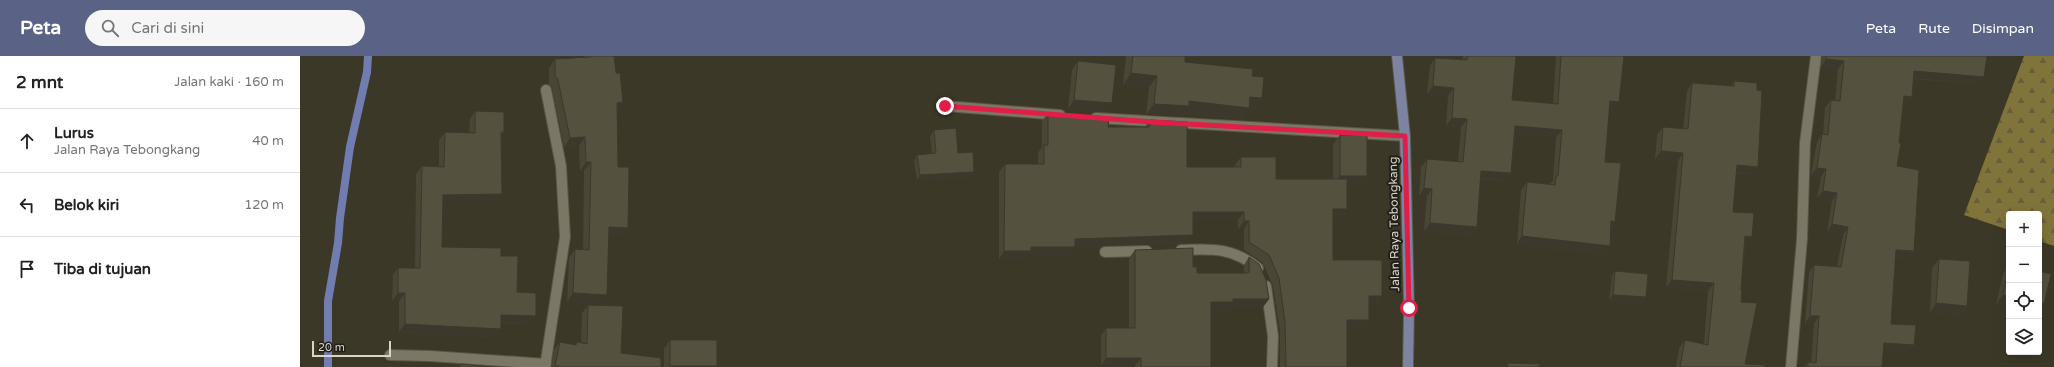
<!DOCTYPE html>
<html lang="id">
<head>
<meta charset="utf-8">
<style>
  :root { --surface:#fff; --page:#f6f6f6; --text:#202124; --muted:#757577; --line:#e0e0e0; --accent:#5a6386 }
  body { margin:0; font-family:"Varela Round",sans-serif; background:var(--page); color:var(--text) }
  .controls { position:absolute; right:12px; bottom:12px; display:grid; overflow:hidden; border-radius:4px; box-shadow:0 4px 16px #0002 }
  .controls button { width:36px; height:36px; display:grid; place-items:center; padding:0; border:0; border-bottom:1px solid var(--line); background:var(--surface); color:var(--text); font:20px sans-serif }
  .scale { position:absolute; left:12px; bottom:10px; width:79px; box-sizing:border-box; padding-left:4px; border:2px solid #d7d4ca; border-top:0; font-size:11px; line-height:14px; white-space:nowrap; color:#d7d4ca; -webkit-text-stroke:3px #211f18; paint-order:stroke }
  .stop { position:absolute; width:12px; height:12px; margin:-9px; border:3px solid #e11d48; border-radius:50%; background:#fff }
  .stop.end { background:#e11d48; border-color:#fff; box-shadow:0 1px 4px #0008 }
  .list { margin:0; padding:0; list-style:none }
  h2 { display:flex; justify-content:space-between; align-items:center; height:52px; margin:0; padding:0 16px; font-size:17px }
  h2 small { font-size:13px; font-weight:400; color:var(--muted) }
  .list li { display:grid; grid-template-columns:26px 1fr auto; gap:12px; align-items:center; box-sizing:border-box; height:64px; padding:0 16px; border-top:1px solid var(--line) }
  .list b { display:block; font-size:15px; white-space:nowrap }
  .list p { margin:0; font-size:13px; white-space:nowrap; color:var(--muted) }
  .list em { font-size:13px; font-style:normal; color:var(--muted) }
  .icon { flex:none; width:22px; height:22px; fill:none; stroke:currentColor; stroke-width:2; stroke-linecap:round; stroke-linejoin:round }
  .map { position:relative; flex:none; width:1754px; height:311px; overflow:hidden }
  header { display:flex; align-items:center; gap:24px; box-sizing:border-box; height:56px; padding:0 20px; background:var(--accent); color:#fff }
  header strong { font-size:19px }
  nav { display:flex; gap:22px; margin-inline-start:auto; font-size:14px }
  .search { width:280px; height:36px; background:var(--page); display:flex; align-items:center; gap:10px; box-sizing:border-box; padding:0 14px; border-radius:22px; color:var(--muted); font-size:15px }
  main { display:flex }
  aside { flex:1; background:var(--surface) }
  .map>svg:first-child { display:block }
  .forest { fill:url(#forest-firs) }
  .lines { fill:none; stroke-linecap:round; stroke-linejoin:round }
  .stream { stroke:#717db0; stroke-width:8 }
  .minor-casing { stroke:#595547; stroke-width:12 }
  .primary-casing { stroke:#595547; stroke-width:12 }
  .minor { stroke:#7b7764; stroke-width:10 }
  .primary { stroke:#7d84a1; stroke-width:10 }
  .wall { fill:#494636 }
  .shaded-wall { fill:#3c392c }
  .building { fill:#55513f; stroke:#3c392c }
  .route { stroke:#e11d48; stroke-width:5 }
  .labels { text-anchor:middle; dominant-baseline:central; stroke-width:4; stroke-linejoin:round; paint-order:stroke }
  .street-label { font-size:12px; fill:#d7d4ca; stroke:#211f18 }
</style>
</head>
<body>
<header>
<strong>Peta</strong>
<div class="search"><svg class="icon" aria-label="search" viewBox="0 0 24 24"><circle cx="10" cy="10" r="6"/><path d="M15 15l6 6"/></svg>Cari di sini</div>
<nav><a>Peta</a><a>Rute</a><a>Disimpan</a></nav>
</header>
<main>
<aside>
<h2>2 mnt<small>Jalan kaki · 160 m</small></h2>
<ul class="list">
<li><svg class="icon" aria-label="ahead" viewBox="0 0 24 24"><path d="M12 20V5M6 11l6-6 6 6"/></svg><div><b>Lurus</b><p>Jalan Raya Tebongkang</p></div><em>40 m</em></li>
<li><svg class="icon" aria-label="left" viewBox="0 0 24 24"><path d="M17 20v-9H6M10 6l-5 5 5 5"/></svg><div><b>Belok kiri</b></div><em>120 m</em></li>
<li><svg class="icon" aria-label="arrive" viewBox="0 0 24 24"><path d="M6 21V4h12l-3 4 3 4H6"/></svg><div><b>Tiba di tujuan</b></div></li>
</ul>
</aside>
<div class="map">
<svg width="1754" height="311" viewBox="0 0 1754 311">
  <defs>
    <pattern id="forest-firs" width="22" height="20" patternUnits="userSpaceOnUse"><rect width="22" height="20" fill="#81743b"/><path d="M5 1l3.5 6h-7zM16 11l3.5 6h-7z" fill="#675f3c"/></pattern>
  </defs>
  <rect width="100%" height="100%" fill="#3c3827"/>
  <!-- forest -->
  <polygon class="forest" points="1724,0 1754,0 1754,190 1739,185 1739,158 1709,158 1709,174 1664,159"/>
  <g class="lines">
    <!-- stream -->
    <polyline class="stream" points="28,311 28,245 38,187 40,162 50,91 67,16 68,0"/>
    <defs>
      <g id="minor">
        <polyline points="645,50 760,59"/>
        <polyline points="796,62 1105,80"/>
        <path d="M881,194c31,-1 51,-3 77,18"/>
        <polyline points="805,196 847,195"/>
        <polyline points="966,230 973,280 972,311"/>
        <polyline points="90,299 130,300 246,308"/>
        <polyline points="245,311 265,181 261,110 246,34"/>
        <polyline points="1491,311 1502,183 1505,87 1516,0"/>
      </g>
      <polyline id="primary" points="1097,0 1105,80 1109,252 1108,311"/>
    </defs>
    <!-- minor casing -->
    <use href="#minor" class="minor-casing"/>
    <!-- primary casing -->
    <use href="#primary" class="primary-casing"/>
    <!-- minor -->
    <use href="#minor" class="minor"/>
    <!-- primary -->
    <use href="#primary" class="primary"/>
  </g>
  <!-- wall -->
  <g class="wall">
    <polygon points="284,0 314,0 316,17 323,46 317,54 318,111 322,180 309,180 301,247 267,246 269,202 275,193 283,194 284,115 280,115 279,90 264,91 252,33 249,29 249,12 255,3 284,2"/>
    <polygon points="826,0 885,0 885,6 952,20 962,42 954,54 948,53 941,63 884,57 881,61 846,59 849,31 823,29"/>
    <polygon points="1163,0 1216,0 1212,44 1253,48 1256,0 1324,0 1314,54 1309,53 1305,106 1315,166 1311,171 1310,190 1304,198 1217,188 1221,134 1227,126 1250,128 1253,124 1256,82 1215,78 1211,117 1206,125 1180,123 1177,171 1171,179 1124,175 1127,140 1119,140 1121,111 1127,103 1158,106 1161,71 1146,70 1148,40 1127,38 1130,10 1135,2 1162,4"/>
    <polygon points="1521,0 1687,0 1679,28 1614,23 1612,41 1607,49 1603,48 1597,110 1614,195 1608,203 1595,202 1591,268 1609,296 1583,295 1582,311 1505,311 1508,306 1511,306 1514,268 1505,267 1509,216 1514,209 1537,210 1543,179 1527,176 1532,145 1517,142 1521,121 1511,119 1517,86 1522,78 1523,78 1525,52 1531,44 1535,45 1538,13 1521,11"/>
    <polygon points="778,5 805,56 768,53 772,14"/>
    <polygon points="1434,25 1457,34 1458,111 1452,118 1436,117 1433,156 1447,189 1445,189 1441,234 1445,308 1465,311 1376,311 1379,292 1385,284 1404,288 1408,235 1366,231 1378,105 1355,103 1357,79 1363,71 1383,73 1387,35 1392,27 1431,30"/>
    <polygon points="175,55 204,76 201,79 196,146 143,146 142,191 201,200 217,236 236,260 230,268 201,267 195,281 99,276 99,245 92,245 93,219 98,212 115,212 116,118 122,110 139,111 139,84 145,76 169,77 170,63"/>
    <polygon points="748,57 808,71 845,71 850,64 887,111 935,111 935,109 941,101 976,123 1033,123 1033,88 1040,79 1067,120 1061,129 1047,129 1047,153 1042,162 1033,162 1033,204 1082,240 1077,248 1069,248 1069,264 1064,272 1047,272 1047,311 980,311 980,274 973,230 963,207 944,194 944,173 938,173 938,164 893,164 887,187 775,191 769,199 728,199 726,203 699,203 699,116 705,108 738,108 738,97 742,91 742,65"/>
    <polygon points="634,74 658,97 674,116 671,121 617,124 614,105 617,99 632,97 630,80"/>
    <polygon points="835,194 893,211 897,217 944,217 944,209 949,201 969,243 963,251 930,251 927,254 911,254 911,311 835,311 835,310 801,310 801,280 806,272 829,272 829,202"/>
    <polygon points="1639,203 1667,250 1661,259 1630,257 1632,212"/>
    <polygon points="1709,209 1709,251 1696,248 1703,218"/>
    <polygon points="1315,215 1346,241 1342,247 1309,244 1312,220"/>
    <polygon points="288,249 321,297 361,311 251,311 254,294 260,286 275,289 277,286 281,287 282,257"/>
    <polygon points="370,284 417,311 364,311 364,293"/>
  </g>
  <!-- shaded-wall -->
  <g class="shaded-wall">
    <polygon points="1526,3 1544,5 1538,13 1521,11"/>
    <polygon points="1614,15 1684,21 1679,28 1609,22"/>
    <polygon points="831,17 857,20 849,31 823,29"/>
    <polygon points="1133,30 1154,32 1148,40 1127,38"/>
    <polygon points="1604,40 1612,41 1607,49 1598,48"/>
    <polygon points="950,41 962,42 954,54 948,53 941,63 884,57 881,61 846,59 854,48"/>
    <polygon points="774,44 812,47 805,56 768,53"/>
    <polygon points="1310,45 1319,46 1314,54 1304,53"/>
    <polygon points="323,46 317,55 317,47"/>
    <polygon points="1152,62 1167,63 1161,71 1146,70"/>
    <polygon points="1215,70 1262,74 1256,82 1210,78"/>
    <polygon points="285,81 279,90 264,91 270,82"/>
    <polygon points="1361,95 1383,97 1378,105 1355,103"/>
    <polygon points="286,106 291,106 284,115 280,115"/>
    <polygon points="1437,109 1458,111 1452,118 1431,116"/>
    <polygon points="1517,112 1526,113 1521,121 1511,119"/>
    <polygon points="1181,115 1211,117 1206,125 1176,122"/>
    <polygon points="674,116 671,121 617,124 620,119"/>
    <polygon points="1040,120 1067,120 1061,129 1033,129"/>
    <polygon points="1124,132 1132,133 1127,140 1119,140"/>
    <polygon points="1523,135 1537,137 1532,145 1517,142"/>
    <polygon points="202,138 196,146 137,146 143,139"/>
    <polygon points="1033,153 1047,153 1042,162 1028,162"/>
    <polygon points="893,156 944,156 938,164 887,164"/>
    <polygon points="944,165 949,165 944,173 938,173"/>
    <polygon points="1311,165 1315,166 1309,173"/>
    <polygon points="1130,167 1177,171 1171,179 1124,175"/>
    <polygon points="1532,168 1548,171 1543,179 1527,176"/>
    <polygon points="309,171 328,172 322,180 303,180"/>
    <polygon points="893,179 887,187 775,191 769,199 728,199 726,203 699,203 704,195 731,191 775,183"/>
    <polygon points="1222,180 1310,190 1304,198 1217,188"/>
    <polygon points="1445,180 1452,181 1447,189 1440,188"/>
    <polygon points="1596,194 1614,195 1608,203 1591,202"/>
    <polygon points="1372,224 1414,227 1408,235 1366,231"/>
    <polygon points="98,237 105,237 99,245 92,245"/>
    <polygon points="273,237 307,239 301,247 267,246"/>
    <polygon points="1313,239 1346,241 1342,247 1309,244"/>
    <polygon points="1703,239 1709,240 1709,251 1696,248"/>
    <polygon points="1069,240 1082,240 1077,248 1064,248"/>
    <polygon points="933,243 969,243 963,251 930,251 927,254 905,254 911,246"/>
    <polygon points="1636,247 1667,250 1661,259 1630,257"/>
    <polygon points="1739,247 1744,248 1739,254"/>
    <polygon points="201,259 236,260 230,268 195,266"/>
    <polygon points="1510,260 1519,260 1514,268 1505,267"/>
    <polygon points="1047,264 1069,264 1064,272 1041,272"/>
    <polygon points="105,268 201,273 195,281 99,276"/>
    <polygon points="1584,287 1614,289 1609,296 1579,295"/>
    <polygon points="806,302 841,302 835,310 801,310"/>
    <rect x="370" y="310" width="47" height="1"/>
  </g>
  <!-- building -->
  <g class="building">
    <polygon points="291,0 314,0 316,17 320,17 323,46 317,47 318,111 329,111 328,172 309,171 307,239 273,237 275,193 289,194 291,106 286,106 285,81 270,82 258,24 255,20 255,3 291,1"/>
    <polygon points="833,0 885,0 885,6 953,13 952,20 964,21 962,42 950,41 949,52 889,45 889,50 854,48 857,20 831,17"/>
    <polygon points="1168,0 1216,0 1212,44 1258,48 1261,0 1324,0 1319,46 1310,45 1305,106 1321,107 1315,166 1311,165 1310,190 1222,180 1227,126 1255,129 1256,120 1258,120 1262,74 1215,70 1211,117 1181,115 1177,171 1130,167 1132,133 1124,132 1127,103 1163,106 1167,63 1152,62 1154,32 1133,30 1135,2 1167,4"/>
    <polygon points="1526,0 1687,0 1684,21 1614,15 1612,41 1604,40 1599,87 1601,87 1597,110 1619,114 1614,195 1596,194 1591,268 1616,269 1614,289 1584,287 1582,311 1508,311 1508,306 1516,307 1519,260 1510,260 1514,209 1541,211 1548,171 1532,168 1537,137 1523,135 1526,113 1517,112 1522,78 1528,79 1531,44 1540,45 1544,5 1526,3"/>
    <polygon points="778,5 816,9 812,47 774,44"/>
    <polygon points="1434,25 1457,27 1457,34 1462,35 1458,111 1437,109 1433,156 1454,157 1452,181 1445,180 1441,234 1442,234 1441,246 1457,247 1445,308 1465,309 1465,311 1380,311 1385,284 1408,289 1414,227 1372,224 1383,97 1361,95 1363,71 1388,73 1392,27 1434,30"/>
    <polygon points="175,55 204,56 204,76 201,76 202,138 143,139 142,191 201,192 201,200 218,200 217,236 236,237 236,260 201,259 201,273 105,268 105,237 98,237 98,212 120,212 122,110 144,111 145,76 175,77"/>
    <polygon points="748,57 809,61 808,71 849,71 850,64 887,66 887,111 941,111 941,101 976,101 976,123 1047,123 1047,153 1033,153 1033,204 1082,204 1082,240 1069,240 1069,264 1047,264 1047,311 986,311 985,266 979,222 969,199 949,186 949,165 944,165 944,156 893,156 893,179 775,183 775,191 731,191 731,195 704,195 705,108 744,108 744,89 748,89"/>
    <polygon points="656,72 658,97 673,96 674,116 620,119 617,99 636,97 634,74"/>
    <rect x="1040" y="79" width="27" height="41"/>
    <polygon points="893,192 893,211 897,211 897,217 948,217 949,216 949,201 959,208 966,224 969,243 933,243 933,246 911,246 911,311 841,311 841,302 806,302 806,272 835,272 835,194"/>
    <polygon points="1639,203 1670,205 1667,250 1636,247"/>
    <polygon points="1709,211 1709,240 1703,239"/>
    <polygon points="1315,215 1348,218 1346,241 1313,239"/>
    <polygon points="1739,215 1751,218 1744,248 1739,247"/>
    <polygon points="288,249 323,250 321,297 361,302 361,311 259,311 259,310 255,310 260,286 276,289 277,286 287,288"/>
    <rect x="370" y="284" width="47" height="26"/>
    <polygon points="1208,307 1240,308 1239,311 1208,311"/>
    <polygon points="160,308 191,311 160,311"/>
  </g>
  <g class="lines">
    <!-- route -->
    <polyline class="route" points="645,50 852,66 1105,80 1109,252"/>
  </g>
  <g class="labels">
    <!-- street labels -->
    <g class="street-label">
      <text transform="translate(1094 168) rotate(-91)">Jalan Raya Tebongkang</text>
    </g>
  </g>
</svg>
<div class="controls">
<button>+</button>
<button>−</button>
<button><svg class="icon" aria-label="locate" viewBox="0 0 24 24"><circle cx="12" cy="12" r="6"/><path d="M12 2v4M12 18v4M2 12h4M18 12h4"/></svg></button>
<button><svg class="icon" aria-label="layers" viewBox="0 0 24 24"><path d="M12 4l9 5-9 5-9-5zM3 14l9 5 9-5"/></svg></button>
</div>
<div class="scale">20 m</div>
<div class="stop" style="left:1109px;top:252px"></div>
<div class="stop end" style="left:645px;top:50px"></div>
</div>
</main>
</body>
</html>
